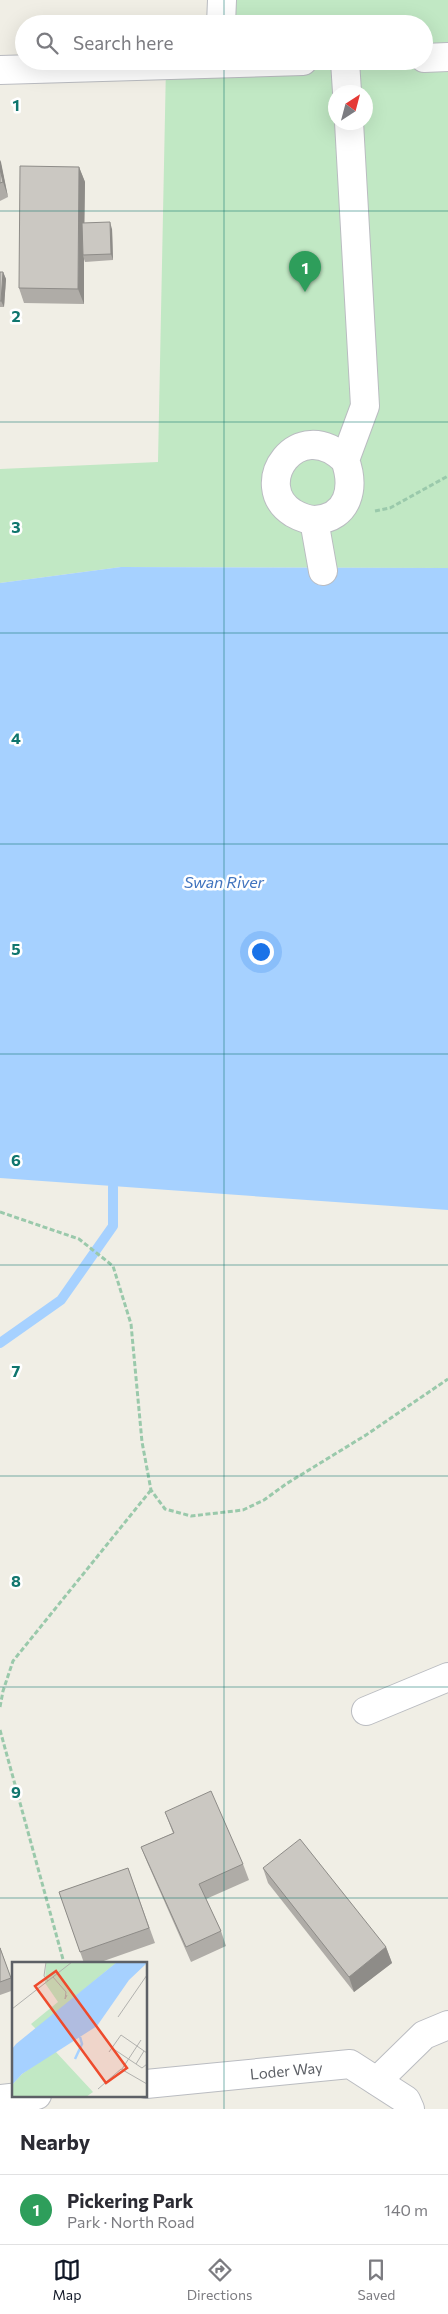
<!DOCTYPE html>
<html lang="en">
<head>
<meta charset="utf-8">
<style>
  :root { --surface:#fff; --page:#f7f7f7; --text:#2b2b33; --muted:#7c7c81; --line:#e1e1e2; --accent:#111827 }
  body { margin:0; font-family:Commissioner,sans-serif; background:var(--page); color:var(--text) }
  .compass { position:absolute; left:328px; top:85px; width:45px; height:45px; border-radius:50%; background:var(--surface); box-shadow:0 5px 20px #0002; rotate:36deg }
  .you { position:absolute; left:260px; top:951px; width:18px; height:18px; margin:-12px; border:4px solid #fff; border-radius:50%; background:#1a73e8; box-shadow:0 0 0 8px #1a73e833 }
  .badge { display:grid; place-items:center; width:32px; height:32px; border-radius:50%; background:var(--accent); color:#fff; font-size:16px; font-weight:700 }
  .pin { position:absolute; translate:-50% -41px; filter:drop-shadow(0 1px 2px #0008) }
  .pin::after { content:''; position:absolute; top:26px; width:18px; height:15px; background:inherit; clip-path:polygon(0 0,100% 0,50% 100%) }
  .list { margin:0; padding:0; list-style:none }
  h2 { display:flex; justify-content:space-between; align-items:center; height:65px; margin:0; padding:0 20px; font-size:21px }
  h2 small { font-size:16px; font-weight:400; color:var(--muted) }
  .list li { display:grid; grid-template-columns:32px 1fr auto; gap:15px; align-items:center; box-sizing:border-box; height:70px; padding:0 20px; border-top:1px solid var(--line) }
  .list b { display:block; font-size:19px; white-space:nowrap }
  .list p { margin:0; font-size:16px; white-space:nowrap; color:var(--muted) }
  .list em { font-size:16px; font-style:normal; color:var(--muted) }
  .icon { flex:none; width:28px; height:28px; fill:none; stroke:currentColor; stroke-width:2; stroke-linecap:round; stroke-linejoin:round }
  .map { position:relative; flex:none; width:448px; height:2109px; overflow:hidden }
  .search { position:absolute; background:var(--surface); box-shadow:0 5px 20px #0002; left:15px; right:15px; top:15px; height:55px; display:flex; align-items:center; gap:12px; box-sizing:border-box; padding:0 18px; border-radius:28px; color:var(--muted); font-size:19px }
  .sheet { height:135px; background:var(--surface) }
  nav { display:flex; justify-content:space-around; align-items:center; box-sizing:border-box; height:70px; border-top:1px solid var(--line); background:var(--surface); font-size:14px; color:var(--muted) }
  nav a { display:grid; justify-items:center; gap:2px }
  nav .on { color:var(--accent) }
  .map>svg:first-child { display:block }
  .green { fill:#c1e8c4; fill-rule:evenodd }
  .water { fill:#a6d1ff }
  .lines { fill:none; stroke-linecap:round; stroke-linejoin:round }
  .stream { stroke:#a6d1ff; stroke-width:10 }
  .minor-casing { stroke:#babcc1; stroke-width:30 }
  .path { stroke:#9ac9ab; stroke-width:3; stroke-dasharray:5 2.5; stroke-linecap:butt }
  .minor { stroke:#fff; stroke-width:28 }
  .wall { fill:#afaca7 }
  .shaded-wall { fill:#8e8c88 }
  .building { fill:#cbc8c2; stroke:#8e8c88 }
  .grid { fill:none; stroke:#0f766e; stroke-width:1; stroke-opacity:0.55 }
  .labels { text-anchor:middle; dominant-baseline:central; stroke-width:5; stroke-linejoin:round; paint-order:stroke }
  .street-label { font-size:15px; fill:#5d6066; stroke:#fff }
  .water-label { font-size:16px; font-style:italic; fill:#4174be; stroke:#fff }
  .inset-river { fill:none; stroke:#a6d1ff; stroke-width:2.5 }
  .inset-road { fill:none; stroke:#b1b1ae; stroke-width:1 }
  .view { fill:#ee4b2d; fill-opacity:0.15; stroke:#ee4b2d; stroke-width:2.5 }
  .inset-edge { fill:none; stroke:#5d6066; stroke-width:2.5 }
  .grid-label { font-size:16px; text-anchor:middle; font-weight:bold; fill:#0f766e; stroke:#fff; stroke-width:5; stroke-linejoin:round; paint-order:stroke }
</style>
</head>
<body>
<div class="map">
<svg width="448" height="2109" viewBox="0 0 448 2109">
  <rect width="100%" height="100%" fill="#f0eee5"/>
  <!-- green -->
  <path class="green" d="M222,0h226v568l-327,-1 -121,16v-114l158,-7 8,-397 55,-4h203v-37h-203zM336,92h30v30h-30z"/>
  <!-- water -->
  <polygon class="water" points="121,567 448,568 448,1210 0,1178 0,583"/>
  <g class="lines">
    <!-- stream -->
    <polyline class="stream" points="0,1343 61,1300 113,1226 113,1187"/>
    <defs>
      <g id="minor">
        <polyline points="221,24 222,0"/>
        <polyline points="424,58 448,57"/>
        <polyline points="345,61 347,92"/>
        <polyline points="0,70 303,61"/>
        <path d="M345,460c-47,-46 -96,25 -52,53 7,4 14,7 22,7 34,-2 40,-33 30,-60l20,-54 -16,-284"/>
        <polyline points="314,520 323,571"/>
        <polyline points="366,1711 448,1677"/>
        <polyline points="377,2081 424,2035 448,2025"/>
        <path id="s1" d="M146,2084l204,-20 56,36 4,9"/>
        <polyline points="0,2099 37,2095"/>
      </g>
    </defs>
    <!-- minor casing -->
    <use href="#minor" class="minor-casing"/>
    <!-- path -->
    <g class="path">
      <polyline points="375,511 390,508 448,476"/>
      <polyline points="0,1212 79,1239 113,1266 131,1324 142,1442 151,1490 165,1509 191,1516 243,1510 264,1500 286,1484 366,1435 448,1379"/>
      <polyline points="0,1707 3,1691 13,1661 151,1490"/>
      <polyline points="0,1730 64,1963"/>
    </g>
    <!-- minor -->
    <use href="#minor" class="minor"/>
  </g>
  <!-- wall -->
  <g class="wall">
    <polygon points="0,160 8,197 0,201"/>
    <polygon points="79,167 85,182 84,223 112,229 113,260 85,262 84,259 84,304 24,303 19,288"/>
    <polygon points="0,272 3,272 6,279 4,307 0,307"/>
    <polygon points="165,1812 243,1864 249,1880 206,1899 221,1931 226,1946 191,1962 147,1862 141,1847 173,1833"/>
    <polygon points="128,1868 155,1943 98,1963 84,1963 59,1892"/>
    <polygon points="263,1868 386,1947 392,1963 354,1992 268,1883"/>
    <polygon points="0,1947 14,1987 14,1990 0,1995"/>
  </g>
  <!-- shaded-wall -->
  <g class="shaded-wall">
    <polygon points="0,160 1,162 8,197 3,182 0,169"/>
    <polygon points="79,167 85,182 84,255 83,255 84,259 84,304 78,289"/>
    <polygon points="110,222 112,229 113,260 111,254"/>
    <polygon points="3,272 6,279 4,307 1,301"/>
    <polygon points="386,1947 392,1963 354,1992 349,1977"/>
  </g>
  <!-- building -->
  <g class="building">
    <polygon points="20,166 79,167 78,289 19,288"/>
    <polygon points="0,169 3,182 0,183"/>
    <polygon points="110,222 111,254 83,255 82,223"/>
    <polygon points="0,272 3,272 1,301 0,301"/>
    <polygon points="211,1791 243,1864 199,1884 221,1931 186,1947 141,1847 174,1833 165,1812"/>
    <polygon points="300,1839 386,1947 349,1977 263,1868"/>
    <polygon points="128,1868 149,1928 80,1952 59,1892"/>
    <polygon points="0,1948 11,1978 0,1982"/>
  </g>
  <!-- grid -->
  <path class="grid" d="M224,0v24M224,61v2048M0,211h448M0,422h448M0,633h448M0,844h448M0,1054h448M0,1265h448M0,1476h448M0,1687h448M0,1898h448"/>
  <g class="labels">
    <!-- street labels -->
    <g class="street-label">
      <text stroke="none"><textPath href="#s1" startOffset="141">Loder Way</textPath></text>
    </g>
    <!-- water labels -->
    <g class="water-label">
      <text x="224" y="881">Swan River</text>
    </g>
  </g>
  <!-- overview -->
  <g transform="translate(12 1962)">
    <rect width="135" height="135" fill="#f0eee5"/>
    <path d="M34,0h71l-81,67 -5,-5 27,-22 -13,-19zM43,89l38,41 -7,5h-74v-12l10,-11z" fill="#c1e8c4"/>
    <path d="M105,0l30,1 -18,17 -32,46 -75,48 -10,11v-36l4,-5z" fill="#a6d1ff"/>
    <path class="inset-river" d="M63,97l7,-15 -2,-7"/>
    <path class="inset-road" d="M34,0l-2,14 4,5M41,15l13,15 -1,7 2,-4M0,47l60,-47M106,55l29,-42M100,86l30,20 5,-4M97,90l12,-17 26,18M124,102l8,-13M110,107l19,-29M86,127l23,-20 26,15"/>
    <path class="view" d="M44,9l71,97 -21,15 -71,-97z"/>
    <rect width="135" height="135" class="inset-edge"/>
  </g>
  <g class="grid-label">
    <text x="16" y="111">1</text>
    <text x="16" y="322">2</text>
    <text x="16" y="533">3</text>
    <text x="16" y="744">4</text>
    <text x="16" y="955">5</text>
    <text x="16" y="1166">6</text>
    <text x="16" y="1377">7</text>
    <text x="16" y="1587">8</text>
    <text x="16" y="1798">9</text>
  </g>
</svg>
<svg class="compass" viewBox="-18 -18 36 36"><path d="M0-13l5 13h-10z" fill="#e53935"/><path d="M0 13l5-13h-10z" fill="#7c7c81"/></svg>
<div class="you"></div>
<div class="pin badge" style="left:305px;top:292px;background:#2e9e5b">1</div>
<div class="search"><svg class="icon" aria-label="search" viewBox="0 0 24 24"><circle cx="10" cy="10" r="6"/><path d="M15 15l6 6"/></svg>Search here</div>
</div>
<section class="sheet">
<h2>Nearby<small></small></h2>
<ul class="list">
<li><span class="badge" style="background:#2e9e5b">1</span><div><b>Pickering Park</b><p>Park · North Road</p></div><em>140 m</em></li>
</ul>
</section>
<nav>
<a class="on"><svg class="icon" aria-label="map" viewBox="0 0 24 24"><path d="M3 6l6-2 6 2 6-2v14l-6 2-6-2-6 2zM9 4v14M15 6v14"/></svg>Map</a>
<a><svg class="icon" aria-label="directions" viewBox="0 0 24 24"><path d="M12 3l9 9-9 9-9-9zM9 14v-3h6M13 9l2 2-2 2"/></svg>Directions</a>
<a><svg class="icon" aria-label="saved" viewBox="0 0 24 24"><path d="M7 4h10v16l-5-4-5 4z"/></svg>Saved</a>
</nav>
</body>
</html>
